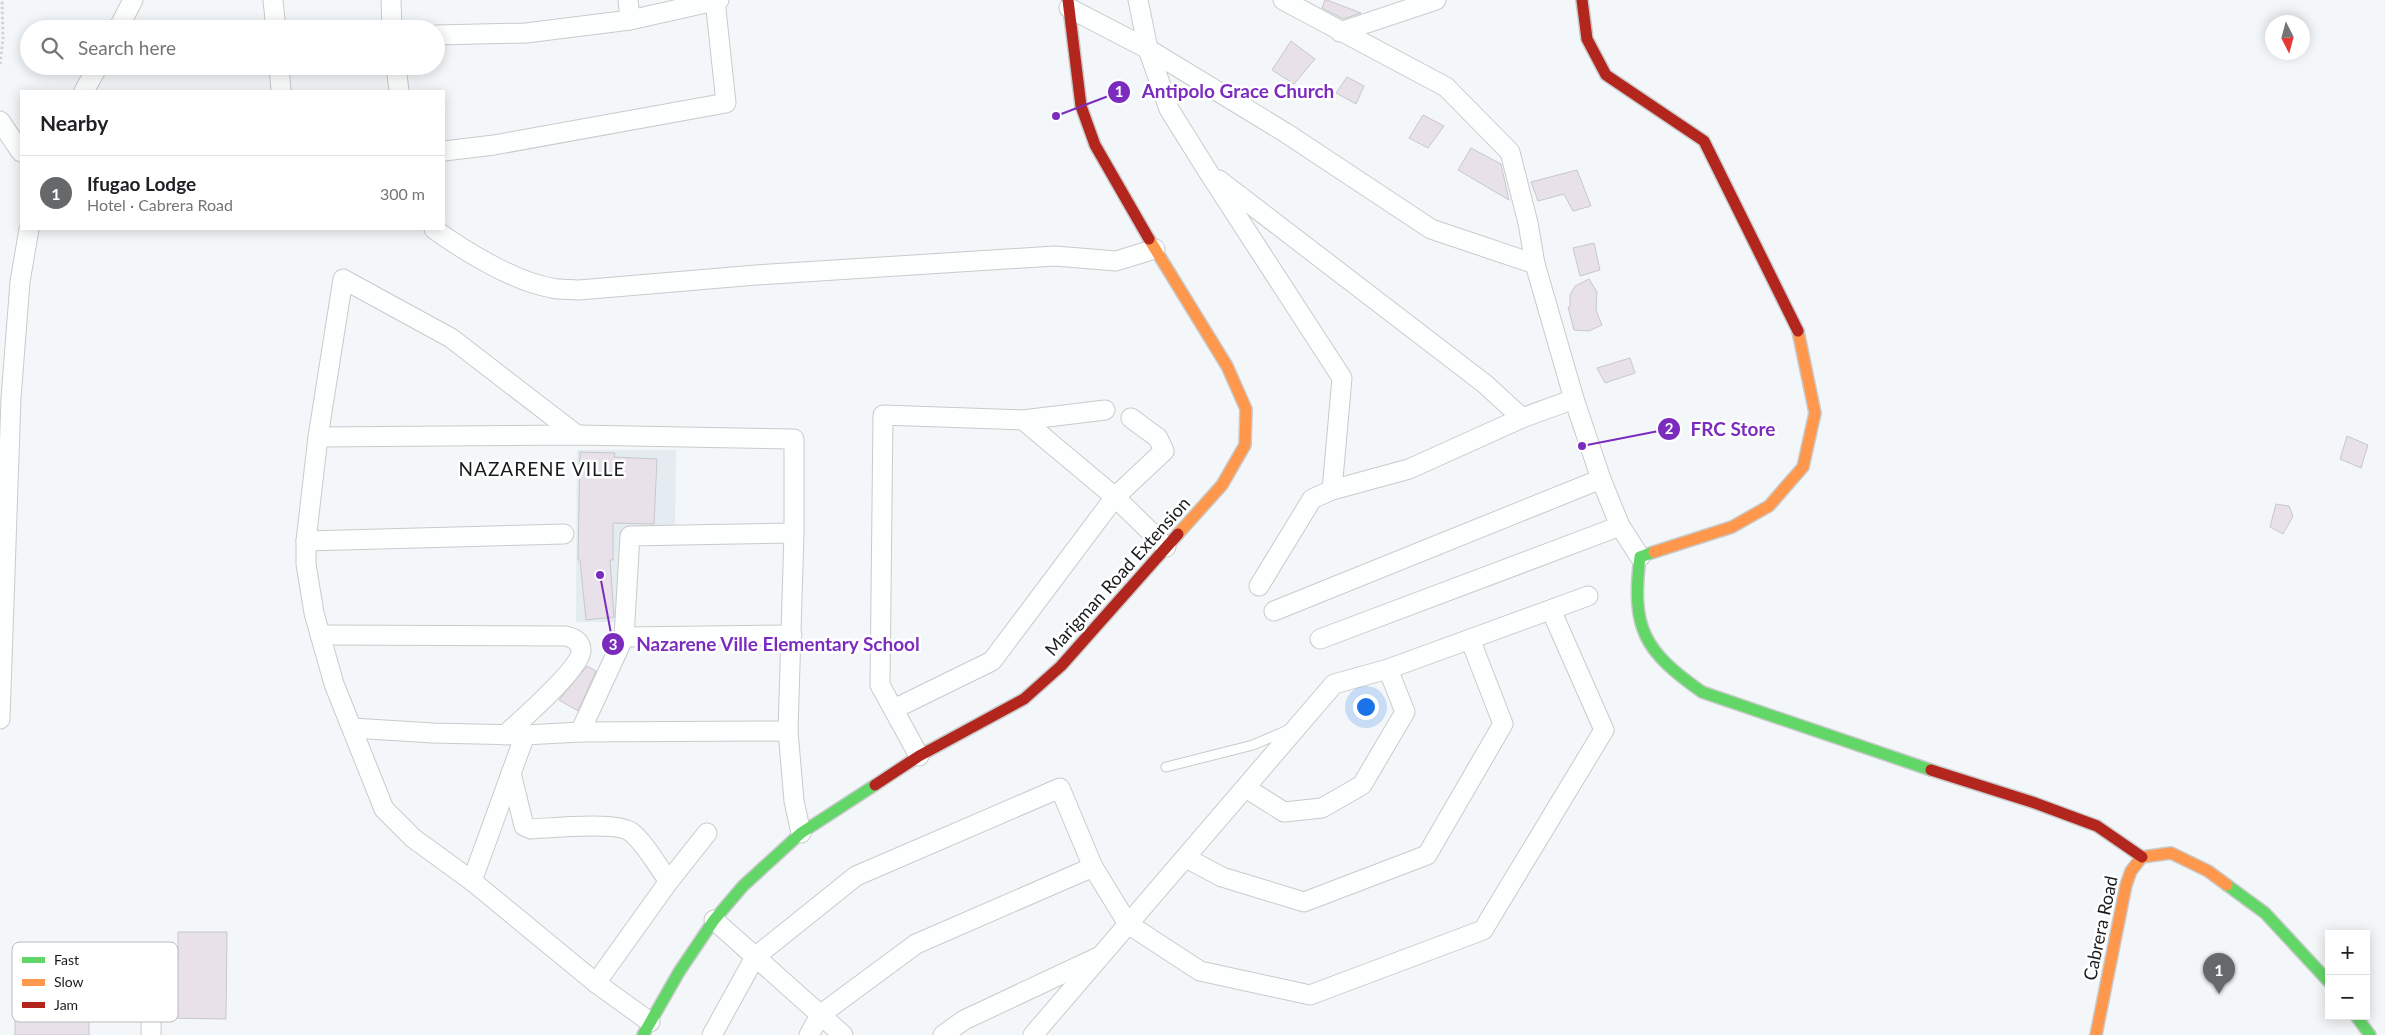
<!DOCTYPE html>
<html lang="en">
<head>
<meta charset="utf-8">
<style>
  :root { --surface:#fff; --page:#f2f2f2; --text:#202124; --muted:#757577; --line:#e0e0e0; --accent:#666869 }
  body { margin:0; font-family:Lato,sans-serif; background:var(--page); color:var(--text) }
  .controls { position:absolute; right:15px; bottom:15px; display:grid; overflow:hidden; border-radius:0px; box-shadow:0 2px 12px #0003 }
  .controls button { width:45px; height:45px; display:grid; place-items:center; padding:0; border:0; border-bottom:1px solid var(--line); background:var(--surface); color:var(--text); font:25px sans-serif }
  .compass { position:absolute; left:2265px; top:15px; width:45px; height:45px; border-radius:50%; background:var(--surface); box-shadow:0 2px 12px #0003; rotate:174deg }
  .you { position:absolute; left:1365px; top:706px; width:18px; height:18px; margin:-12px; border:4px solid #fff; border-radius:50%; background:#1a73e8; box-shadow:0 0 0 8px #1a73e833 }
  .badge { display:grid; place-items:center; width:32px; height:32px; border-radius:50%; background:var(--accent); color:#fff; font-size:16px; font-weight:700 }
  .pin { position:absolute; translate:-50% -41px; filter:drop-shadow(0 1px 2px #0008) }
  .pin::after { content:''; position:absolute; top:26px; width:18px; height:15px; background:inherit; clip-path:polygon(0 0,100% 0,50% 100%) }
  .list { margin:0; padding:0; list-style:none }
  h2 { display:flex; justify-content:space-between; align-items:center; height:65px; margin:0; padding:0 20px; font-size:21px }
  h2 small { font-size:16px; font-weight:400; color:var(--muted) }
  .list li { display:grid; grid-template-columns:32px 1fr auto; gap:15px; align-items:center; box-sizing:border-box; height:75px; padding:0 20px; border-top:1px solid var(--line) }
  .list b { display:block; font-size:19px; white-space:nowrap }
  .list p { margin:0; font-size:16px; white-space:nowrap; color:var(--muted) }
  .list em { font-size:16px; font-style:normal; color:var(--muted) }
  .icon { flex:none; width:28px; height:28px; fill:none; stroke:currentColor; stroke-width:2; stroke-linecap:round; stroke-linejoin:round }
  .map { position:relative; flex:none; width:2385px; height:1035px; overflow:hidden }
  .search { position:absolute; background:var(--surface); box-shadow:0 2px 12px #0003; left:20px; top:20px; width:425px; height:55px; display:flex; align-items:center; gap:12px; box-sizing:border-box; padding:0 18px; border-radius:28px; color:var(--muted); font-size:19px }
  .panel { position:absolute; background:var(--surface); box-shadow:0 2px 12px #0003; left:20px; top:90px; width:425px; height:140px; border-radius:0px }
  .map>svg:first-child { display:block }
  .built { fill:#e4ebf1 }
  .building { fill:#e8e1ea; stroke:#c7c8c9 }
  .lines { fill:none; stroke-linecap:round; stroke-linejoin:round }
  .lane-casing { stroke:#c9cacc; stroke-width:11 }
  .street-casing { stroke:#c9cacc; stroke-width:21 }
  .fast-casing { stroke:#c9cacc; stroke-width:14 }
  .slow-casing { stroke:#c9cacc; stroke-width:14 }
  .jam-casing { stroke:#c9cacc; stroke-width:14 }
  .path { stroke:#d2d2d3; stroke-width:3; stroke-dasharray:2.5 2.5; stroke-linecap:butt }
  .lane { stroke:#fdfefe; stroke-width:9 }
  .street { stroke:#fdfefe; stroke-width:19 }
  .fast { stroke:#63d668; stroke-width:11 }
  .slow { stroke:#ff974d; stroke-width:11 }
  .jam { stroke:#b3261e; stroke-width:11 }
  .labels { text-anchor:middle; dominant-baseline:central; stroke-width:5; stroke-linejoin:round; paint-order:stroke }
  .street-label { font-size:18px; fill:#191b1c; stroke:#fff }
  .neighbourhood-label { font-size:19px; letter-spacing:1px; fill:#191b1c; stroke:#fff }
  .key { fill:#fff; stroke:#babbbb; stroke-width:1 }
  .key-label { font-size:14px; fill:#191b1c }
  .leader { fill:none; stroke:#7b2cbf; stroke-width:2 }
  .callout-dot { fill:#7b2cbf; stroke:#fff; stroke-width:2 }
  .mark-label { font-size:15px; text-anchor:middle; font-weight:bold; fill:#fff }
  .callout-label { font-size:19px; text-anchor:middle; font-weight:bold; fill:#7b2cbf; stroke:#fff; stroke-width:5; stroke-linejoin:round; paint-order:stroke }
</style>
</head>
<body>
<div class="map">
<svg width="2385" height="1035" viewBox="0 0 2385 1035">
  <rect width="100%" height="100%" fill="#f4f7f9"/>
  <!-- built -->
  <polygon class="built" points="577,450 676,450 675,529 623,529 622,622 576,622"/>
  <!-- building -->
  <g class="building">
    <polygon points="1325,0 1327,0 1361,13 1343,19 1322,8"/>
    <polygon points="1291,41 1315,59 1294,84 1272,70"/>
    <polygon points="1347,77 1364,86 1356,104 1336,93"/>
    <polygon points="1423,115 1444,126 1428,148 1409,138"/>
    <polygon points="1471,148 1501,164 1509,200 1458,170"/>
    <polygon points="1577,170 1591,206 1573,211 1564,194 1538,201 1531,182"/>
    <polygon points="1594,243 1600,270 1580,276 1573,248"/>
    <polygon points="1589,279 1597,292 1596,310 1602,325 1589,331 1574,330 1568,307 1570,307 1570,295 1575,286"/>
    <polygon points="1630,358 1635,373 1605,383 1597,368"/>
    <polygon points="2347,436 2368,445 2361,468 2340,459"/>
    <polygon points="580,452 615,453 614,457 657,459 654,524 613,523 613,560 610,560 614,617 586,620 580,560 578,560"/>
    <polygon points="2276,504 2289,506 2293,516 2283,534 2270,527"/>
    <polygon points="587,666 596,671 578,711 559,700"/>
    <polygon points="178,932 227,932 226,1019 163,1018 163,975 161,959 178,959"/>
    <polygon points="15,1012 89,1013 89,1035 15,1035"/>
  </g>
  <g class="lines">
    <defs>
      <polyline id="lane" points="1166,767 1253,745 1290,729"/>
      <g id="street">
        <polyline points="273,0 276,29"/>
        <polyline points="391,0 392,29"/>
        <polyline points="628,0 630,20"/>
        <polyline points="1138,0 1148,49 1169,109 1207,170 1342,378 1332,490"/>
        <polyline points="1283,0 1446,87 1510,152 1528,223 1535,264 1574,399 1601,479 1620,526 1640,557"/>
        <polyline points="1069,8 1148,49 1286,133 1431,229 1535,264"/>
        <polyline points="118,29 133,0"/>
        <polyline points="1340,32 1436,0"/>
        <polyline points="436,35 526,33 630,20 719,0"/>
        <polyline points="279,66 281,91"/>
        <polyline points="396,66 399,91"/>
        <polyline points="84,91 98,66"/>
        <polyline points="0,121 21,152"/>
        <polyline points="444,151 494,145 726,103 715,0"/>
        <polyline points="1219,180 1485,384 1522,418 1574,399"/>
        <path d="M434,229c30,22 81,53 118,59 8,2 18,1 27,2l177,-15 299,-19 61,5 39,-12"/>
        <polyline points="1023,420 1105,410"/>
        <polyline points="577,435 451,338 343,279 318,437 306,541 306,564 314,613 334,684 384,809 413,838 472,881 596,983 650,1022"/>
        <polyline points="318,437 577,435 794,439 794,533 788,731 794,801 801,833"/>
        <polyline points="306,541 564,534"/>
        <polyline points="1259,586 1312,499 1332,490 1409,469 1522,418"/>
        <polyline points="1274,611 1601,479"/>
        <path d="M320,635l246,1c8,2 15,6 15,15 -1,18 -61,70 -76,84"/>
        <polyline points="624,637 792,635"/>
        <polyline points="1320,639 1620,526"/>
        <polyline points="894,709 992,661 1115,497 1164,451 1158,438 1131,418"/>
        <polyline points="0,719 11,398 20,282 29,229"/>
        <polyline points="352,728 433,733 516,735"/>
        <polyline points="580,732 624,637 630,536 794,533"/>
        <polyline points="919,756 880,685 883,415 1023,420 1115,497 1166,547"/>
        <path d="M511,773l13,53 7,3c21,-1 85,-8 100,3 15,12 26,34 38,49"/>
        <polyline points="1246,788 1284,812 1322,808 1362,785 1405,712 1388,669"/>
        <polyline points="1186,858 1222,877 1304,902 1427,855 1503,724 1470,639"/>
        <polyline points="472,881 525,735 580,732 788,731"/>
        <polyline points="714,920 843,1035"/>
        <polyline points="596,983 669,881 707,833"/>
        <polyline points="151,1035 152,975"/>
        <polyline points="712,1035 755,957 856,876 1060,788 1093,867 1128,924 1200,971 1310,995 1483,930 1604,730 1551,610"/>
        <polyline points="809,1035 820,1015 916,944 1093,867"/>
        <polyline points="943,1035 964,1020 1096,958"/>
        <polyline points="1033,1035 1334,684 1388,669 1588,596"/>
      </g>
      <g id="fast">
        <path d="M1654,552l-14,5c-9,72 4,94 62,135l229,78"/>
        <polyline points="2227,885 2265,913 2329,982"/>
        <polyline points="2356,1016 2370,1035"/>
        <polyline points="643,1035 679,972 714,920 743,886 801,833 875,785"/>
      </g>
      <g id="slow">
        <polyline points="1149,239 1227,366 1246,409 1245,445 1222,485 1178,534"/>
        <polyline points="1654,552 1732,527 1769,506 1803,467 1815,413 1798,331"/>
        <polyline points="2096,1035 2126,885 2131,871 2142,857 2171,853 2208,871 2227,885"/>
      </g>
      <g id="jam">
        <polyline points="1068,0 1081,106 1095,145 1149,239"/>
        <polyline points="1582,0 1587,39 1606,75 1704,141 1798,331"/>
        <polyline points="1931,770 2032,802 2097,826 2142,857"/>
        <polyline points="875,785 919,756 1024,699 1061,666 1178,534"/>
      </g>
    </defs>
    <!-- lane casing -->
    <use href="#lane" class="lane-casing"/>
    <!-- street casing -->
    <use href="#street" class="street-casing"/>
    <!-- fast casing -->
    <use href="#fast" class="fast-casing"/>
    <!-- slow casing -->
    <use href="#slow" class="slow-casing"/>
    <!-- jam casing -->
    <use href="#jam" class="jam-casing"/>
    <!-- path -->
    <polyline class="path" points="0,64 3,39 2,0"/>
    <!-- lane -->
    <use href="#lane" class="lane"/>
    <!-- street -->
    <use href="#street" class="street"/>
    <!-- fast -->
    <use href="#fast" class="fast"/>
    <!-- slow -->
    <use href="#slow" class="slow"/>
    <!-- jam -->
    <use href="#jam" class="jam"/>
  </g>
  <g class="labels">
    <!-- street labels -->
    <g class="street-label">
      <text transform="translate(1117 576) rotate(-48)">Marigman Road Extension</text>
      <text transform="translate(2100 928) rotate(-78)">Cabrera Road</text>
    </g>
    <!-- neighbourhood labels -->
    <g class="neighbourhood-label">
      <text x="542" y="468">NAZARENE VILLE</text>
    </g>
  </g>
  <!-- legend -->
  <rect x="12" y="942" width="166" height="80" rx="8" class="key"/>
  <rect x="22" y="957" width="23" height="6" fill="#63d668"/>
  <rect x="22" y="979" width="23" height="7" fill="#ff974d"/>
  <rect x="22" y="1002" width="23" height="6" fill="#b3261e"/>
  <g class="key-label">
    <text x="54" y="965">Fast</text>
    <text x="54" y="987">Slow</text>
    <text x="54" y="1010">Jam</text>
  </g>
  <!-- callouts -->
  <path class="leader" d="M1056 116L1119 92M1582 446L1669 429M600 575L613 644"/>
  <g class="callout-dot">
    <circle cx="1056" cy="116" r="5"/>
    <circle cx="1582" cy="446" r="5"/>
    <circle cx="600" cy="575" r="5"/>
    <circle cx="1119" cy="92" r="12"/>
    <circle cx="1669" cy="429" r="12"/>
    <circle cx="613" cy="644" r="12"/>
  </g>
  <g class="mark-label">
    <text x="1119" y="97">1</text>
    <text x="1669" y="434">2</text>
    <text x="613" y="650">3</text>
  </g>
  <g class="callout-label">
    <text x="1238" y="98">Antipolo Grace Church</text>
    <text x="1733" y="436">FRC Store</text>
    <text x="778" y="651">Nazarene Ville Elementary School</text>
  </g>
</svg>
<div class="controls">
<button>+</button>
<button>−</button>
</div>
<svg class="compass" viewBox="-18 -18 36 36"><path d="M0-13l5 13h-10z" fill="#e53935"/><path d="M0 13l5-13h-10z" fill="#757577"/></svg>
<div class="you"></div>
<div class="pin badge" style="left:2219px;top:994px">1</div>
<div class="search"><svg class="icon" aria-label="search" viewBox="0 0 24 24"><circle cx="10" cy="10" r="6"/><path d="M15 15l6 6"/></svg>Search here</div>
<section class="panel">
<h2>Nearby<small></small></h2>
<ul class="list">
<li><span class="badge">1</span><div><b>Ifugao Lodge</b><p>Hotel · Cabrera Road</p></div><em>300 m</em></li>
</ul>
</section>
</div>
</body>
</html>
